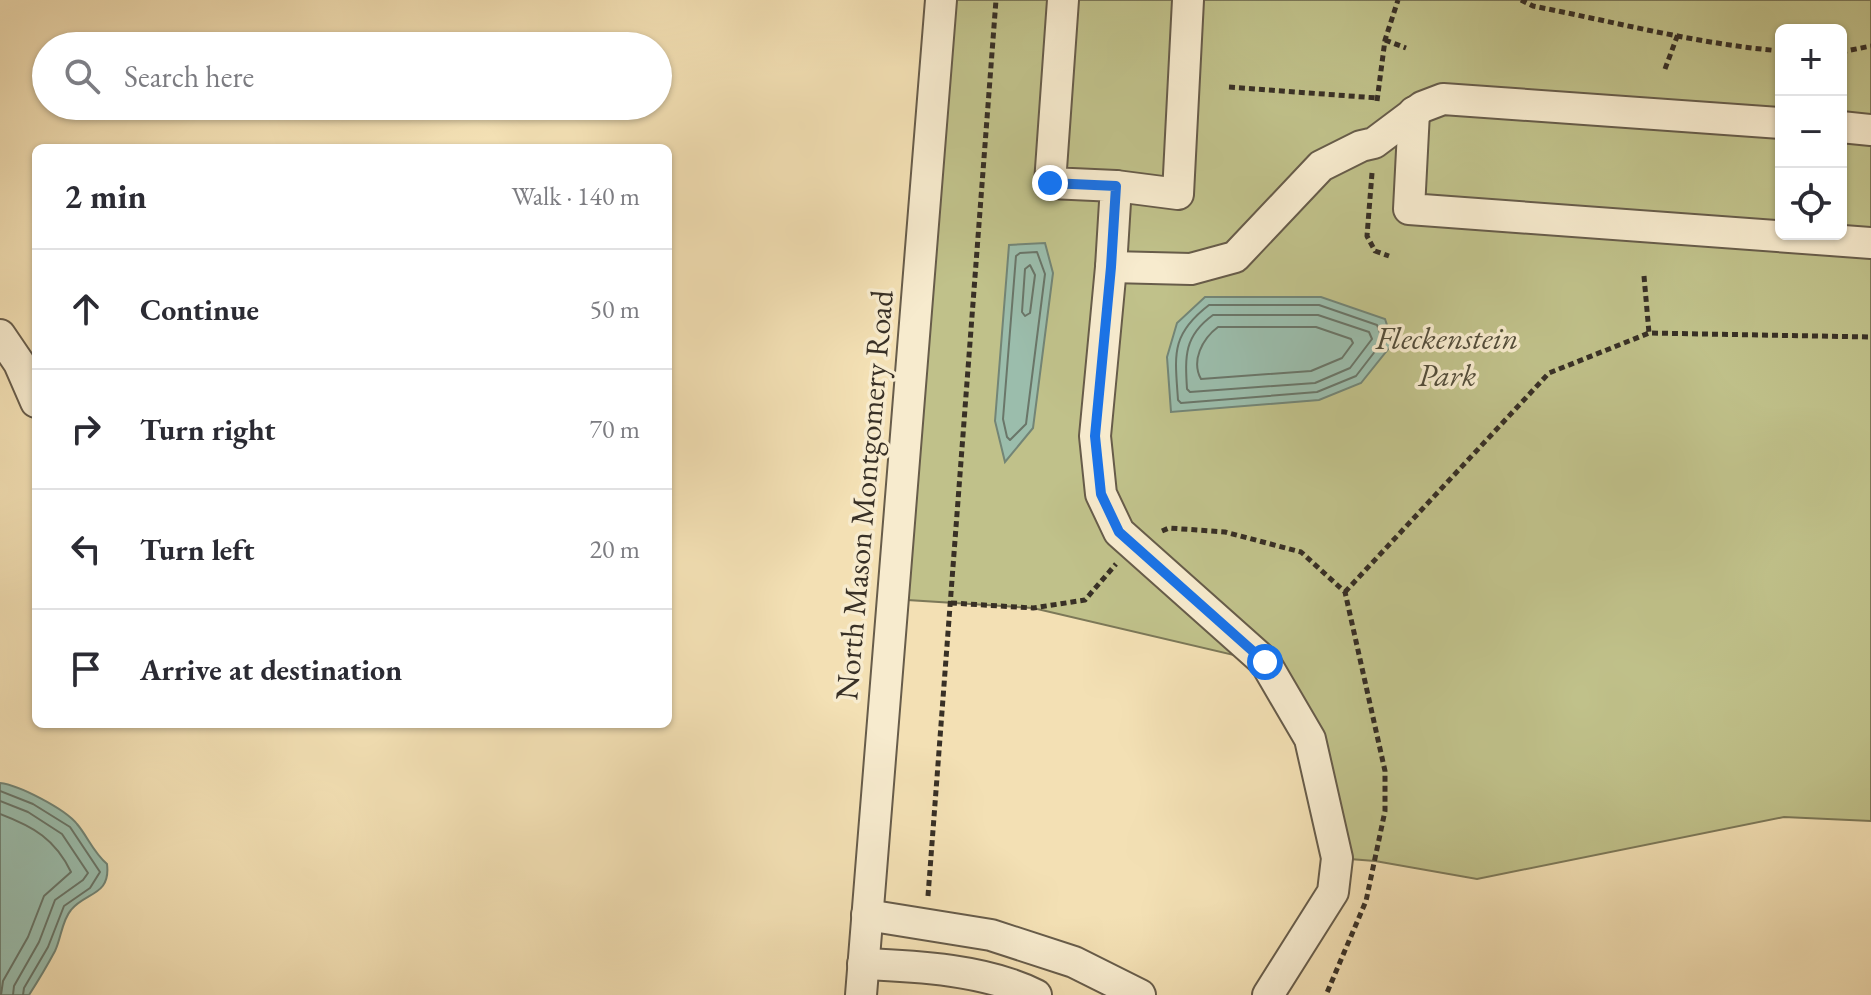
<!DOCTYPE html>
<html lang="en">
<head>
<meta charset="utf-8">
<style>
  :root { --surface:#fff; --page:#f7f7f7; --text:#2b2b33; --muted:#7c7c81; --line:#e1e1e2 }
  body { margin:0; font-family:"EB Garamond",serif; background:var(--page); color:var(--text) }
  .controls { position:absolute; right:24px; top:24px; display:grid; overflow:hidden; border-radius:12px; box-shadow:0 2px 6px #0004 }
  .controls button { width:72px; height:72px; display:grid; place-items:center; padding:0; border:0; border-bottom:2px solid var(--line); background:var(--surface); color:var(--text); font:40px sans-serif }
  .stop { position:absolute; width:24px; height:24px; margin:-18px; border:6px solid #1a73e8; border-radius:50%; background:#fff }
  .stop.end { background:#1a73e8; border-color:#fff; box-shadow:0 2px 8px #0008 }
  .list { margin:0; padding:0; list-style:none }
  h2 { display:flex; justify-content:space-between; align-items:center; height:104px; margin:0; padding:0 32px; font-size:34px }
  h2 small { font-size:26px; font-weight:400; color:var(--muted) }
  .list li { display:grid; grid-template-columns:52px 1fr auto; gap:24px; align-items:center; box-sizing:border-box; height:120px; padding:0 32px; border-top:2px solid var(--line) }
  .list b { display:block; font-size:30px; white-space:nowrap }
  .list em { font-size:26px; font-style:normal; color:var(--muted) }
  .icon { flex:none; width:44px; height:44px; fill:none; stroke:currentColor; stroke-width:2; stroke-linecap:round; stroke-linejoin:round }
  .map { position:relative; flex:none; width:1871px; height:995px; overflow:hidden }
  .search { position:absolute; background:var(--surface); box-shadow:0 2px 6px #0004; left:32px; top:32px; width:640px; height:88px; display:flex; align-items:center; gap:20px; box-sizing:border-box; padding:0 28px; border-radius:44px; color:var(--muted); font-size:30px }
  .panel { position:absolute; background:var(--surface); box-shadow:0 2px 6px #0004; left:32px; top:144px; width:640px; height:584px; border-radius:12px }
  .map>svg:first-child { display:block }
  .green { fill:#c0c18a; stroke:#7c7858; stroke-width:2; fill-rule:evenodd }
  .water { fill:#9bbdac; stroke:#738576; stroke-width:2 }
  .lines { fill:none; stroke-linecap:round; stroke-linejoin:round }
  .shore { stroke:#6a7669; stroke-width:2 }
  .minor-casing { stroke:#675c4a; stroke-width:34 }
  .path { stroke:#383026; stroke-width:5; stroke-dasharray:6 4; stroke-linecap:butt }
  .minor { stroke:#f7ebce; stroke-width:30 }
  .route { stroke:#1a73e8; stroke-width:10 }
  .labels { text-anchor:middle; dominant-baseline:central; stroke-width:7; stroke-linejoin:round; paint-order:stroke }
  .park-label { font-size:32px; font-style:italic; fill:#534d3a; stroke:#f7ebce }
  .street-label { font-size:32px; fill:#383026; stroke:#f7ebce }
</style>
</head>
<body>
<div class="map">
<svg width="1871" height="995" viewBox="0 0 1871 995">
  <rect width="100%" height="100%" fill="#f3e0b4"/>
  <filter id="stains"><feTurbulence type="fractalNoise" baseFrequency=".0025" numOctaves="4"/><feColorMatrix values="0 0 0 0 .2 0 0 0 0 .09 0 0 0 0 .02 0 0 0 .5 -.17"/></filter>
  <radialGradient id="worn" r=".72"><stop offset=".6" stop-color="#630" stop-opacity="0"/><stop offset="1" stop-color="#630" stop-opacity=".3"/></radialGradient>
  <!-- green -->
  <path class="green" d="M941,0h930v821l-87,-4 -307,62 -102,-18 -38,-3 -10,-48 -63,-148 -231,-54 -141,-9zM1781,30h60v204h-60z"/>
  <!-- water -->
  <g class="water">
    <polygon points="1045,243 1053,273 1033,428 1005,462 995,421 1009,245"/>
    <polygon points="1205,297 1321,297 1385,319 1393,343 1361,383 1319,400 1171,412 1167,357 1177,323"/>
    <path d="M0,783c19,2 65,26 77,41 11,13 16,28 30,40 4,32 -22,28 -36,46 -9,10 -10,29 -16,41 -8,15 -17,30 -26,44h-29z"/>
  </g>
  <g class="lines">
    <!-- shore -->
    <g class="shore">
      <polygon points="1037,252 1045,274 1026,424 1010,440 1007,437 1003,419 1016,256 1020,253"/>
      <polygon points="1030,265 1035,275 1030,313 1025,316 1022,312 1025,269"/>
      <path d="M1209,305h110l58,20 6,16 -27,35 -39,16 -136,11 -3,-3c-3,-45 -8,-65 31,-95z"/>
      <path d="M1213,315h105l51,17 3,7 -22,29 -35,15 -125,9 -3,-3c-2,-33 -3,-53 26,-74z"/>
      <path d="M1218,327h98l35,12 2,4 -11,15 -31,13 -110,8c-10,-18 1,-40 17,-52z"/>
      <polyline points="0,791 33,804 70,827 100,872 90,888 64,906 48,947 24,988 23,995"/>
      <polyline points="0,801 28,812 62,834 88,873 83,880 55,900 39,942 14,986 13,995"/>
      <path d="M0,814c34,13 55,25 71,58l-27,24 -16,41 -25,44 -2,14"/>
    </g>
    <defs>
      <g id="minor">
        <polyline points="1063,0 1050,183 1116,186 1111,267 1095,436 1101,494 1119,532 1265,662 1310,739 1337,858 1333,892 1268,995"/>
        <polyline points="1414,112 1409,209 1871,243"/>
        <polyline points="1841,127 1871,130"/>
        <polyline points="1116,186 1178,194 1188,0"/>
        <polyline points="1111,267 1191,269 1235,257 1321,166 1361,146 1374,143 1422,107 1443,99 1781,123"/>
        <polyline points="0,335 19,363 36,402"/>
        <polyline points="867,915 991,935 1074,962 1140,995"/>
        <path d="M863,964c54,2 124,6 173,31"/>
        <polyline points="861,995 941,0"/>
      </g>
    </defs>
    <!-- minor casing -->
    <use href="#minor" class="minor-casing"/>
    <!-- path -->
    <g class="path">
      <path d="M1521,0l12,6c82,16 165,38 248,45"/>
      <polyline points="1385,40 1406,48"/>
      <polyline points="1841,52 1871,46"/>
      <polyline points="1665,69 1678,34"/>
      <polyline points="1229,87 1377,98"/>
      <polyline points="1377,101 1385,40 1398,0"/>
      <polyline points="1372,173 1367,236 1375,251 1389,256"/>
      <polyline points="1644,276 1649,333"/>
      <polyline points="1162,531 1169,528 1225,532 1301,552 1345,592 1385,771 1385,811 1366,901 1326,995"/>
      <polyline points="1345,592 1549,373 1649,333 1871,337"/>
      <polyline points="951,603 1033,608 1085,600 1116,564"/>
      <polyline points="928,896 996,0"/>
    </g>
    <!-- minor -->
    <use href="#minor" class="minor"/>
  </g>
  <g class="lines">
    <!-- route -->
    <polyline class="route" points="1050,183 1116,186 1111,267 1095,436 1101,494 1119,532 1265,662"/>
  </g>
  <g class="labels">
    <!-- park labels -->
    <g class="park-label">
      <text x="1447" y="338">Fleckenstein<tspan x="1447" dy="37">Park</tspan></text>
    </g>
    <!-- street labels -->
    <g class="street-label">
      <text transform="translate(864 495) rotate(-85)">North Mason Montgomery Road</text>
    </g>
  </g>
  <rect width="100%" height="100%" filter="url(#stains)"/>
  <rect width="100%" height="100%" fill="url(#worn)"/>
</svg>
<div class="controls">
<button>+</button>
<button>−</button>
<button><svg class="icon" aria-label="locate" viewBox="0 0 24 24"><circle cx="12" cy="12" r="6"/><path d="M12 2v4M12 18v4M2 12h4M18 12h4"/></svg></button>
</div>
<div class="stop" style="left:1265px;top:662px"></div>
<div class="stop end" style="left:1050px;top:183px"></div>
<div class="search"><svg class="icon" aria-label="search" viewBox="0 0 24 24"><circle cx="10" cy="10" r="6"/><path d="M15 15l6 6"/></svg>Search here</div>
<section class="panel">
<h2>2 min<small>Walk · 140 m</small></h2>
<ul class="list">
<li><svg class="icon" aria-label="ahead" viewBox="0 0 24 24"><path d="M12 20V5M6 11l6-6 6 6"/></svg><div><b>Continue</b></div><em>50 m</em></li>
<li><svg class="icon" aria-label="right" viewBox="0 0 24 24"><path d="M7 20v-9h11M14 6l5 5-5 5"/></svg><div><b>Turn right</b></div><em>70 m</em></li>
<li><svg class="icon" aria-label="left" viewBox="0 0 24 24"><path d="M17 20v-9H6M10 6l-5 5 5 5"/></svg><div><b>Turn left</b></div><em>20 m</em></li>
<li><svg class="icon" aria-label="arrive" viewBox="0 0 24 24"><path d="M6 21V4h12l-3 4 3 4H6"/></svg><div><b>Arrive at destination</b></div></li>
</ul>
</section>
</div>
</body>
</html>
